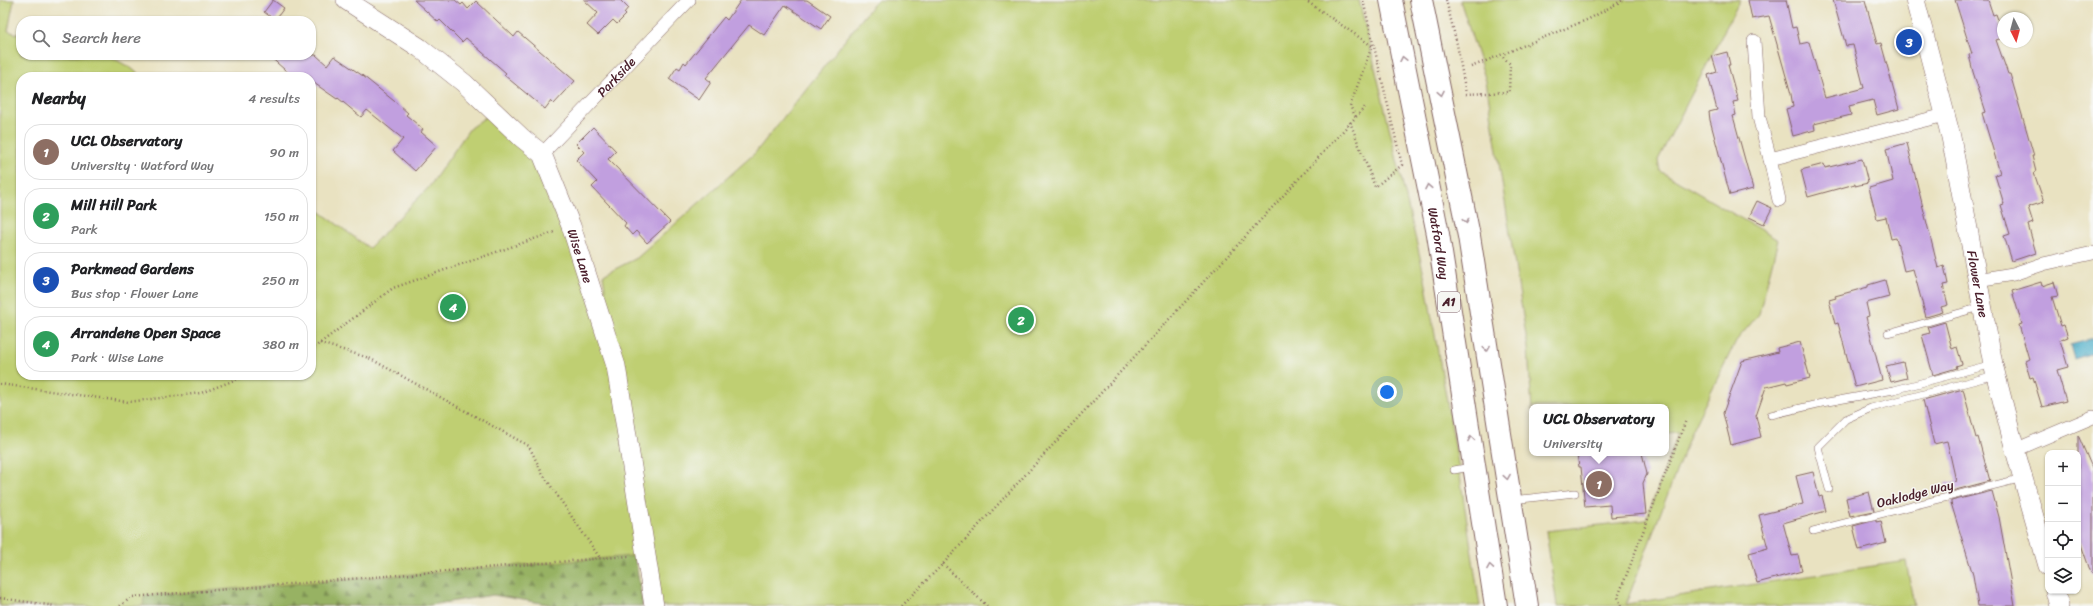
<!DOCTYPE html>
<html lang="en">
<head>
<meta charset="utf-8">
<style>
  :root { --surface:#fff; --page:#f6f6f6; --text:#202124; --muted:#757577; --line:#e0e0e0; --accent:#b45309 }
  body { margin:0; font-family:Sriracha,sans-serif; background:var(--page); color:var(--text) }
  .controls { position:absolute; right:12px; bottom:12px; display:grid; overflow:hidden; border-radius:8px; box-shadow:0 1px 3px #0004 }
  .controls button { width:36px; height:36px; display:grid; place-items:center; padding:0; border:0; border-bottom:1px solid var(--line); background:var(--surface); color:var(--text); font:20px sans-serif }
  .compass { position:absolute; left:1997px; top:12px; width:36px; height:36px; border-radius:50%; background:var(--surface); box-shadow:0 1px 3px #0004; rotate:174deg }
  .you { position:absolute; left:1387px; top:392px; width:14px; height:14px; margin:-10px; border:3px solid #fff; border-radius:50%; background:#1a73e8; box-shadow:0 0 0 6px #1a73e833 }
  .badge { display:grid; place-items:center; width:26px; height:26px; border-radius:50%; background:var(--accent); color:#fff; font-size:13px; font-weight:700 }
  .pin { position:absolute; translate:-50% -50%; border:2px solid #fff; box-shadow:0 1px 4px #0006 }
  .popup { position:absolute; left:1529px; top:404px; width:140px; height:52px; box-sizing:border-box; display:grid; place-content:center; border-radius:8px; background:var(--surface); filter:drop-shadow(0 1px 3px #0005); font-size:13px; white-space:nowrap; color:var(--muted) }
  .popup b { font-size:15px; color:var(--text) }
  .popup::after { content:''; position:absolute; left:50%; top:100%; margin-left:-8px; border:8px solid transparent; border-top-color:var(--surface) }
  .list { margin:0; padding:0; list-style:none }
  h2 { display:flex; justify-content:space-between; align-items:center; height:52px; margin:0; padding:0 16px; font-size:17px }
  h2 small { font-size:13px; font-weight:400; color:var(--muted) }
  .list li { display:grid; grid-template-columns:26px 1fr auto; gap:12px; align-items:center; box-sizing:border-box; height:56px; margin:0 8px 8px; padding:0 8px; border:1px solid var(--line); border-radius:16px }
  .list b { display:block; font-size:15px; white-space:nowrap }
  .list p { margin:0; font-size:13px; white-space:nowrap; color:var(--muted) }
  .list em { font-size:13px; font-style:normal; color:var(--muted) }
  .icon { flex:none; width:22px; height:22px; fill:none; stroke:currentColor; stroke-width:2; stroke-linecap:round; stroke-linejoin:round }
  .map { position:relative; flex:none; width:2093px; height:606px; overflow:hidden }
  .search { position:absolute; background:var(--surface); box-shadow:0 1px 3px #0004; left:16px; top:16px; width:300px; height:44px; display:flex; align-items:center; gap:10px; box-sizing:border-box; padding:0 14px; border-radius:16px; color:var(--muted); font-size:15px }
  .panel { position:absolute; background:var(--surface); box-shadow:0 1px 3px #0004; left:16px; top:72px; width:300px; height:308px; border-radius:16px }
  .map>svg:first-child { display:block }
  .forest { fill:url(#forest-firs); stroke:#706848 }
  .green { fill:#bfcf72; stroke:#84774e }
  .water { fill:url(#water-ripples); stroke:#4a677a }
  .building { fill:#c19fdf }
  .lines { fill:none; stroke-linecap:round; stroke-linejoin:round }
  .lane-casing { stroke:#826360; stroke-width:8 }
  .street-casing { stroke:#826360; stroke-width:14 }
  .secondary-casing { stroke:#826360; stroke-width:20 }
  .highway-casing { stroke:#826360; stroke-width:24 }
  .path { stroke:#826360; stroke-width:2.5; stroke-dasharray:1 3; stroke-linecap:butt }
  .lane { stroke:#fff; stroke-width:7 }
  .street { stroke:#fff; stroke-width:13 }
  .secondary { stroke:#fff; stroke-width:19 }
  .highway { stroke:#fff; stroke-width:22 }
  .oneway { stroke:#ae9aa0 }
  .labels { text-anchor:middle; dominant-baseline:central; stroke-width:3; stroke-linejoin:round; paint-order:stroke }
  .shield { fill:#f6f6f2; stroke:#7e6067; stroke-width:1 }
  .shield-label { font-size:12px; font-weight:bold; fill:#4a1f2b }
  .street-label { font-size:13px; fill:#4a1f2b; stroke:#f6f6f2 }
</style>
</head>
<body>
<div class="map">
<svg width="2093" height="606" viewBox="0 0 2093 606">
  <defs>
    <pattern id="forest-firs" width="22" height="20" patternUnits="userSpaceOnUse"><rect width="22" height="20" fill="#97b264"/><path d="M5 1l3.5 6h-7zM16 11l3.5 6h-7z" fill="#7d9053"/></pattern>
    <pattern id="water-ripples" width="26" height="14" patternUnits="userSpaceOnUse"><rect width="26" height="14" fill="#4bafca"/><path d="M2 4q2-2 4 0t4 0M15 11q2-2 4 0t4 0" fill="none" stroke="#408ea4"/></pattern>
  </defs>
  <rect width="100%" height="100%" fill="#f6f6f2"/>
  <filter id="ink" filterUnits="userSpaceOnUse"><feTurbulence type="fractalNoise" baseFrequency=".025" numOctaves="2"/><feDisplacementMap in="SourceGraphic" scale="8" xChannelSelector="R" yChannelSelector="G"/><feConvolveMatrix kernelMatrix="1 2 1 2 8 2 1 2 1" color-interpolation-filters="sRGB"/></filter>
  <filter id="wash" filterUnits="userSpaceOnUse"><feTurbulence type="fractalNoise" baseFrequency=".012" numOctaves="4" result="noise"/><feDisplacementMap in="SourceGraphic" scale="16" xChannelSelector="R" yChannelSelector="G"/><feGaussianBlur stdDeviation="0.9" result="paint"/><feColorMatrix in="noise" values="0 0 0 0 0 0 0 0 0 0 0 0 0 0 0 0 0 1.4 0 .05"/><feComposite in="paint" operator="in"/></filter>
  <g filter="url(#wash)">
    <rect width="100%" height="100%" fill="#e9e2c1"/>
    <!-- forest -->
    <polygon class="forest" points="630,528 643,606 559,606 493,595 424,606 0,606 0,550"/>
    <!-- green -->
    <g class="green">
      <polygon points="0,0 14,0 8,31 21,35 21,55 107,55 131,68 142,77 21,77 21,375 311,375 311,205 369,248 429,187 470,128 497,109 548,154 616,365 603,275 637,258 755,153 877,0 1359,0 1424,274 1458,463 1480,606 653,606 645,555 144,596 143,606 0,606"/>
      <polygon points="1460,0 1740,0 1658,160 1660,171 1778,240 1759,314 1736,341 1692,430 1626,604 1906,561 1914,606 1557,606 1546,531 1646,520 1678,433 1666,434 1666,407 1532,407 1532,411 1528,348 1486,81"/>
    </g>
    <!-- water -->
    <polygon class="water" points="2093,339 2093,353 2074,359 2070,345"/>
    <g id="blocks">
      <!-- building -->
      <g class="building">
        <polygon points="273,0 284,8 275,20 264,12"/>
        <polygon points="414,0 455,0 461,5 463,3 468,9 476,1 514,37 518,32 575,81 554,104 551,101 545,109 504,75 506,73 466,38 462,42 440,20 438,22"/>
        <polygon points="584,0 620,0 628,8 624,13 626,15 617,24 613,20 598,35 587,25 598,13"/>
        <polygon points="741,0 807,0 830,16 821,29 785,5 764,35 749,25 706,78 711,82 699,100 669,79 677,67 680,69 684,62 686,64 724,17 727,20"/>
        <polygon points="1748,0 1786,0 1792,28 1796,27 1800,44 1809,42 1825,98 1864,88 1853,45 1846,46 1833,0 1865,0 1877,44 1881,43 1899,109 1877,115 1873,100 1849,106 1851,115 1814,124 1815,130 1793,136 1786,109 1793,107 1791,94 1769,16 1752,19"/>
        <polygon points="1955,0 1988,0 1993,15 1996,14 2003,34 2003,38 1996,40 2008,74 2010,74 2034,156 2032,156 2036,172 2034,173 2044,202 2028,207 2033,223 2028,225 2036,253 2012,261 2004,236 2010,234 2001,205 2004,204 1995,175 2000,173 1982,113 1986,112 1973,72 1969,55 1972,54"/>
        <polygon points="1727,52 1730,65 1728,65 1738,101 1733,102 1736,115 1733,116 1753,189 1730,195 1710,120 1709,112 1717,110 1708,75 1717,72 1712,56"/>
        <polygon points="268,55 316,55 327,65 334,56 363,76 399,105 408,113 406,115 423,129 421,132 437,146 415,171 393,151 403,139 367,110 361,117 338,98 337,99 311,81 311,77 293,77"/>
        <polygon points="593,127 616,151 608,159 670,222 647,243 636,231 632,235 624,226 626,223 592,187 597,182 576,160 584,152 576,144"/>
        <polygon points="1907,143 1938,268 1944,266 1948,284 1943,285 1948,305 1941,307 1943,312 1926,317 1913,269 1904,271 1896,238 1891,239 1886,217 1877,219 1869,188 1893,181 1886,149"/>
        <polygon points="1862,159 1868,183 1855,186 1855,184 1808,197 1801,170 1824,164 1825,168"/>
        <polygon points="1757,201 1772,208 1764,224 1749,217"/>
        <polygon points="1885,280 1889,297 1866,303 1869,316 1866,317 1882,380 1855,387 1838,323 1835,324 1829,300 1836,298 1835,296 1868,287 1868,285"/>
        <polygon points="2041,282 2042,286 2054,282 2058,296 2052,297 2061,326 2064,325 2068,337 2060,340 2068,367 2057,370 2066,401 2042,407 2033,377 2030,378 2025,361 2029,359 2019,325 2022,324 2012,291"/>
        <polygon points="1945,322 1952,349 1957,347 1962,364 1956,366 1957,368 1933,375 1922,335 1930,333 1928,327"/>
        <polygon points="1800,342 1810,378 1787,384 1786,382 1766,387 1756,416 1761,437 1731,445 1723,413 1742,361 1778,352 1777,348"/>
        <polygon points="1903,362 1907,378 1891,382 1886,366"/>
        <polygon points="1963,389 1976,438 1978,437 1990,481 1948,492 1946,483 1956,481 1947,441 1934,444 1923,400"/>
        <polygon points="2078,435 2093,470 2093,573 2091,573 2078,536"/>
        <polygon points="1577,453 1642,453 1647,474 1643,483 1646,514 1611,517 1610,505 1585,507 1581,467 1579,467"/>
        <polygon points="1813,472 1819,497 1822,496 1826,511 1783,523 1792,556 1798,555 1802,571 1757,583 1749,553 1768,548 1759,515 1803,504 1796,476"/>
        <polygon points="1992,491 1999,517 2015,606 1978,606 1973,575 1951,503 1951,501"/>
        <polygon points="1869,492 1874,511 1850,516 1846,498"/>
        <polygon points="1876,520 1876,522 1881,521 1886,543 1859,550 1853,526"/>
      </g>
    </g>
  </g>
  <g filter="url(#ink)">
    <use href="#blocks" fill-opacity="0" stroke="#826360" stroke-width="1"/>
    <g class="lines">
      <defs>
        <g id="lane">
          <polyline points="1888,333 1981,307"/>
          <polyline points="1771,415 1822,403 1894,390 1993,364"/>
          <polyline points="1454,470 1471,467"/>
          <polyline points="1829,489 1818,447 1846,419 1871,408 1995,375"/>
          <polyline points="1512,500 1575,493"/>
          <polyline points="1813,531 2023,478"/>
        </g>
        <g id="street">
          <polyline points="1754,41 1759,117 1770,159 1945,115"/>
          <path id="s1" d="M542,154l147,-154"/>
          <polyline points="1770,159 1779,200"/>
          <polyline points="1977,280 2013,274 2043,264 2093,253"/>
          <polyline points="2015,450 2093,417"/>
        </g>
        <g id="secondary">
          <path id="s2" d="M346,0l74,48 44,35 58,55 20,16 29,72 45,140 38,240"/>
          <path id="s3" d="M1915,0l36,137 42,227 22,86 33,116"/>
          <polyline points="2055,591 2059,606"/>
        </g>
        <g id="highway">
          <path id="s4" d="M1391,0l47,234 58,372"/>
          <polyline points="1421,0 1469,236 1527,606"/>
        </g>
      </defs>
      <!-- lane casing -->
      <use href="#lane" class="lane-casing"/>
      <!-- street casing -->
      <use href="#street" class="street-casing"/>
      <!-- secondary casing -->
      <use href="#secondary" class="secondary-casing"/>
      <!-- highway casing -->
      <use href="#highway" class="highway-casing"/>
      <!-- path -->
      <g class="path">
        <polyline points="1305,0 1372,46 1350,106 1356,117"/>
        <polyline points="1446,0 1457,44 1466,94 1509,92 1510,64 1501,55"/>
        <polyline points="1471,67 1589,19 1623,0"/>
        <polyline points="1350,122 1375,187 1402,165 1363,0"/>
        <polyline points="320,343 369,358 529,446 542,473 600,558"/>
        <polyline points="311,350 393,288 554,232"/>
        <polyline points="0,384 128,402 201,393 248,375"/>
        <polyline points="943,564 987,606"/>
        <polyline points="0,598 55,606"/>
        <polyline points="120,606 132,597 629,556"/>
        <polyline points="901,606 943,564 1366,106"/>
        <polyline points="1621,606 1618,597 1686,420"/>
      </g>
      <!-- lane -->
      <use href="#lane" class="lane"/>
      <!-- street -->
      <use href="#street" class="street"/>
      <!-- secondary -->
      <use href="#secondary" class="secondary"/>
      <!-- highway -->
      <use href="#highway" class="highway"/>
    </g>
    <!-- one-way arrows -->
    <defs><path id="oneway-chevron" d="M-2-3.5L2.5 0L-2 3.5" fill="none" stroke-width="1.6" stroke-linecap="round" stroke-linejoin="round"/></defs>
    <g class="oneway">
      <use href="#oneway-chevron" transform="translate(1403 59) rotate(-102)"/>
      <use href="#oneway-chevron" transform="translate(1441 93) rotate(79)"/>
      <use href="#oneway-chevron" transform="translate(1428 187) rotate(-101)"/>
      <use href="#oneway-chevron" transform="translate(1466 221) rotate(79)"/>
      <use href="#oneway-chevron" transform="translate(1487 349) rotate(81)"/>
      <use href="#oneway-chevron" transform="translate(1471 439) rotate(-99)"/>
      <use href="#oneway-chevron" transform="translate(1507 477) rotate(81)"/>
      <use href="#oneway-chevron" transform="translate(1490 567) rotate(-99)"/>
    </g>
  </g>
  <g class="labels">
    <!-- shield labels -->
    <rect class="shield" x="1438" y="292" width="22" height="20" rx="3"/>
    <g class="shield-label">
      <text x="1449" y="302">A1</text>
    </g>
    <!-- street labels -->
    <g class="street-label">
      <text stroke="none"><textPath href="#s1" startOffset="107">Parkside</textPath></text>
      <text stroke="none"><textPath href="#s4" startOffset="248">Watford Way</textPath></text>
      <text stroke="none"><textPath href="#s2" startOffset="359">Wise Lane</textPath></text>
      <text stroke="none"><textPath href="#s3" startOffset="291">Flower Lane</textPath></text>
      <text transform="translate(1915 494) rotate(-14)">Oaklodge Way</text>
    </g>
  </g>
</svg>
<div class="controls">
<button>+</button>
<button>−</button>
<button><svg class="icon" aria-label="locate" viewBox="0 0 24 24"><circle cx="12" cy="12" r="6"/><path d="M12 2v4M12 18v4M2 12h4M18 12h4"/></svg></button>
<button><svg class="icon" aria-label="layers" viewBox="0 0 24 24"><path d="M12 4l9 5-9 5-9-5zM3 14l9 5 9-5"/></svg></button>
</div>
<svg class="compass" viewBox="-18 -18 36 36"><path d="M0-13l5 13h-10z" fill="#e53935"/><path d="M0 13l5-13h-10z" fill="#757577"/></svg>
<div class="you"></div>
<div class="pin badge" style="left:1599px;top:484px;background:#8d6e63">1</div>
<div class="popup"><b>UCL Observatory</b>University</div>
<div class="pin badge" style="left:1021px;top:320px;background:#2e9e5b">2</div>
<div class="pin badge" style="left:1909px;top:42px;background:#1a4fb4">3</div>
<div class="pin badge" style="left:453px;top:307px;background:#2e9e5b">4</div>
<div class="search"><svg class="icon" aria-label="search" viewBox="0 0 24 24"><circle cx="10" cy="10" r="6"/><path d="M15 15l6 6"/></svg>Search here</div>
<section class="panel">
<h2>Nearby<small>4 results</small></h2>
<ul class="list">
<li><span class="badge" style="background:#8d6e63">1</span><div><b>UCL Observatory</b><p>University · Watford Way</p></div><em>90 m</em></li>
<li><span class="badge" style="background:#2e9e5b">2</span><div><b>Mill Hill Park</b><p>Park</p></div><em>150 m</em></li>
<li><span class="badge" style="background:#1a4fb4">3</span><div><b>Parkmead Gardens</b><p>Bus stop · Flower Lane</p></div><em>250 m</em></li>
<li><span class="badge" style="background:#2e9e5b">4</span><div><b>Arrandene Open Space</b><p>Park · Wise Lane</p></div><em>380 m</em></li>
</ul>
</section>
</div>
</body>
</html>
